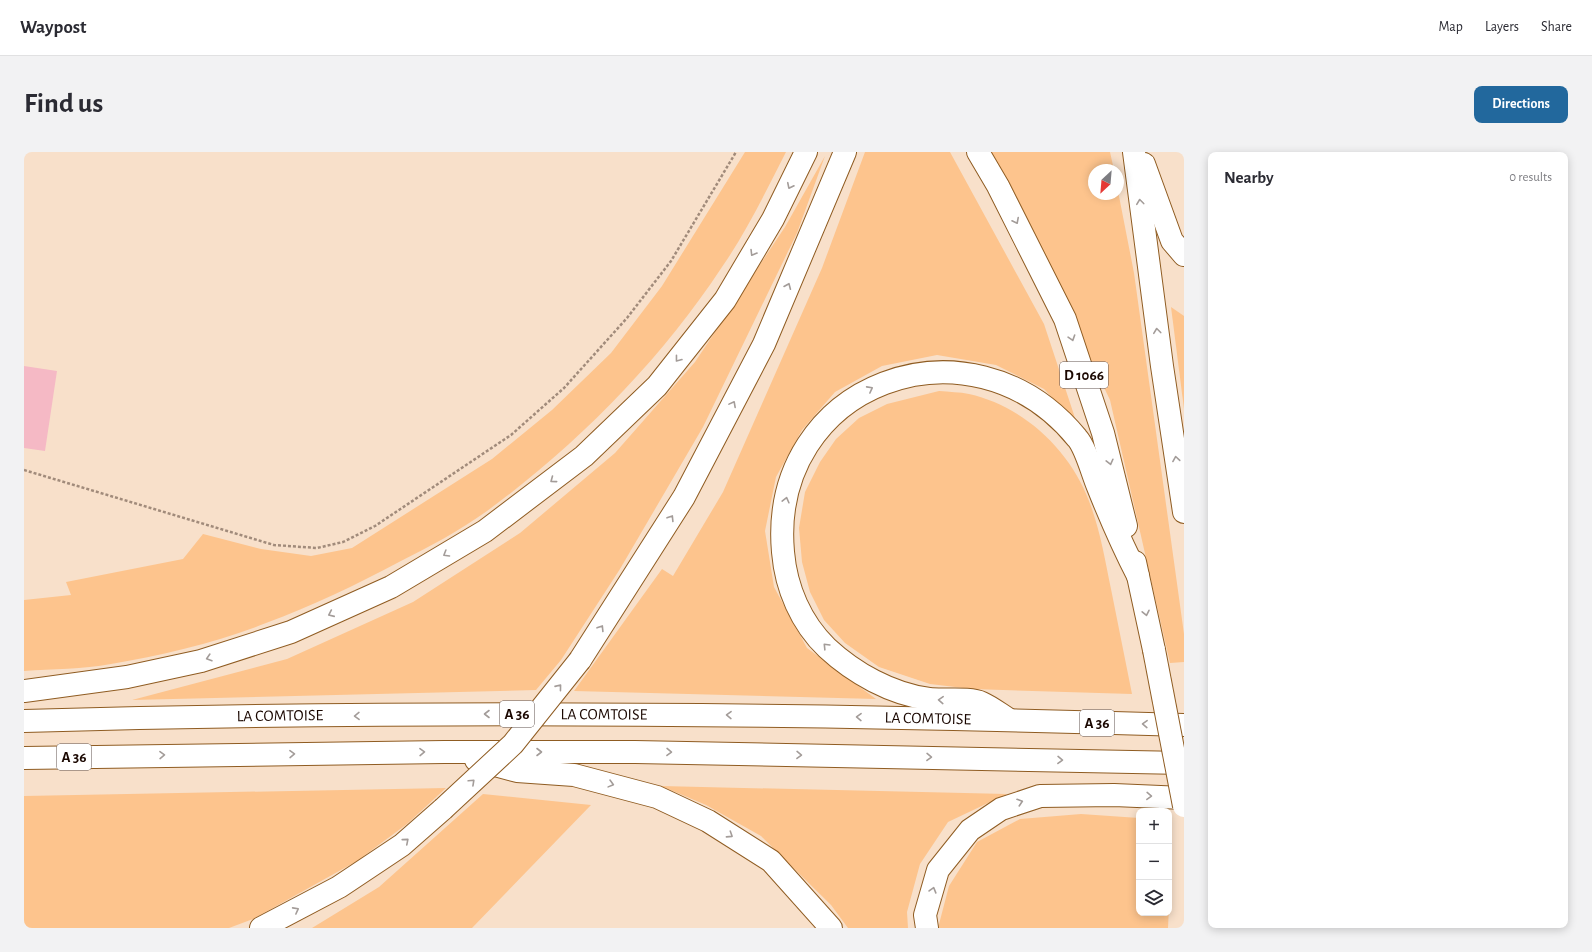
<!DOCTYPE html>
<html lang="en">
<head>
<meta charset="utf-8">
<style>
  :root { --surface:#fff; --page:#f2f2f3; --text:#2b2b33; --muted:#7c7c81; --line:#e1e1e2; --accent:#22689d }
  body { margin:0; font-family:"Alegreya Sans",sans-serif; background:var(--page); color:var(--text) }
  .controls { position:absolute; right:12px; bottom:12px; display:grid; overflow:hidden; border-radius:8px; box-shadow:0 2px 10px #0003 }
  .controls button { width:36px; height:36px; display:grid; place-items:center; padding:0; border:0; border-bottom:1px solid var(--line); background:var(--surface); color:var(--text); font:20px sans-serif }
  .compass { position:absolute; left:1064px; top:12px; width:36px; height:36px; border-radius:50%; background:var(--surface); box-shadow:0 2px 10px #0003; rotate:206deg }
  .list { margin:0; padding:0; list-style:none }
  h2 { display:flex; justify-content:space-between; align-items:center; height:52px; margin:0; padding:0 16px; font-size:17px }
  h2 small { font-size:13px; font-weight:400; color:var(--muted) }
  .icon { flex:none; width:22px; height:22px; fill:none; stroke:currentColor; stroke-width:2; stroke-linecap:round; stroke-linejoin:round }
  .map { position:relative; flex:none; width:1160px; height:776px; overflow:hidden; border-radius:8px }
  header { display:flex; align-items:center; gap:24px; box-sizing:border-box; height:56px; padding:0 20px; background:var(--surface); border-bottom:1px solid var(--line) }
  header strong { font-size:19px }
  nav { display:flex; gap:22px; margin-inline-start:auto; font-size:14px }
  .intro { display:flex; align-items:center; justify-content:space-between; box-sizing:border-box; height:96px; padding:0 24px }
  h1 { margin:0; font-size:28px }
  .button { padding:10px 18px; border-radius:8px; background:var(--accent); color:#fff; font-size:14px; font-weight:700 }
  main { display:flex; gap:24px; padding:0 24px }
  aside { flex:1; background:var(--surface); border-radius:8px; box-shadow:0 2px 10px #0003 }
  .map>svg:first-child { display:block }
  .green { fill:#fdc48d }
  .building { fill:#f5b9c5 }
  .lines { fill:none; stroke-linecap:round; stroke-linejoin:round }
  .highway-casing { stroke:#8f5c22; stroke-width:24 }
  .path { stroke:#a18b7b; stroke-width:2.5; stroke-dasharray:3 2; stroke-linecap:butt }
  .highway { stroke:#fff; stroke-width:22 }
  .highway-bridge-casing { stroke:#8f5c22; stroke-width:24; stroke-linecap:butt }
  .highway-bridge { stroke:#fff; stroke-width:22 }
  .oneway { stroke:#a39c99 }
  .labels { text-anchor:middle; dominant-baseline:central; stroke-width:4; stroke-linejoin:round; paint-order:stroke }
  .shield { fill:#fff; stroke:#5f514c; stroke-width:1 }
  .shield-label { font-size:15px; font-weight:bold; fill:#1a0700 }
  .street-label { font-size:16px; fill:#1a0700; stroke:#fff }
</style>
</head>
<body>
<header>
<strong>Waypost</strong>
<nav><a>Map</a><a>Layers</a><a>Share</a></nav>
</header>
<div class="intro"><h1>Find us</h1><a class="button">Directions</a></div>
<main>
<div class="map">
<svg width="1160" height="776" viewBox="0 0 1160 776">
  <rect width="100%" height="100%" fill="#f8e0ca"/>
  <!-- green -->
  <g class="green">
    <path d="M721,0h41c-20,39 -39,79 -64,115 -62,94 -144,177 -235,244 -28,20 -58,36 -88,51 -43,23 -87,44 -133,61 -47,19 -104,32 -155,41 -28,5 -58,5 -87,7v-71l47,-5 -5,-13 117,-23 20,-25 58,15 50,7 41,-8 140,-89 60,-49 59,-57 51,-67z"/>
    <polygon points="841,0 926,0 1020,172 1053,272 1020,237 972,213 913,203 858,214 811,240 778,278 752,325 741,379 750,435 783,496 852,547 550,539 638,417 649,424 699,340 798,116"/>
    <polygon points="965,0 1086,0 1090,18 1070,18 1070,42 1094,42 1094,39 1110,121 1160,482 1160,510 1146,511 1086,248 979,24"/>
    <polygon points="801,4 773,81 679,275 596,417 537,508 512,538 108,548 263,507 389,450 496,381 591,301 671,210 761,75"/>
    <polygon points="1147,155 1160,164 1160,257"/>
    <path d="M915,239c10,1 21,1 30,3 54,12 101,56 120,107 11,28 16,59 22,88 7,35 14,70 21,105l-160,-5 -42,-5 -51,-17 -34,-24 -21,-23 -14,-28 -8,-30 -3,-34 6,-36 15,-30 16,-23 23,-21 28,-14z"/>
    <polygon points="637,634 983,642 924,670 896,712 883,760 884,776 824,776 807,753 737,684 682,653"/>
    <polygon points="422,636 383,672 333,709 229,767 205,776 0,776 0,644"/>
    <polygon points="459,642 567,653 448,776 288,776 355,735"/>
    <polygon points="1057,662 1115,666 1115,761 1145,761 1145,754 1144,776 914,776 925,734 953,690 996,667"/>
  </g>
  <!-- building -->
  <polygon class="building" points="0,214 33,219 21,299 0,296"/>
  <g class="lines">
    <defs>
      <g id="highway">
        <polyline points="954,0 974,34 1041,167 1079,281 1102,374"/>
        <polyline points="1110,0 1138,214 1160,360"/>
        <polyline points="1120,12 1148,89 1160,103"/>
        <polyline points="1111,410 1130,498"/>
        <polyline points="556,508 660,345 740,192 821,0"/>
        <polyline points="0,539 103,525 177,509 267,480 367,435 461,379 560,304 633,234 701,148 749,67 782,0"/>
        <path d="M984,567c-8,-5 -17,-12 -26,-16 -13,-6 -39,-2 -53,-4 -38,-5 -75,-26 -102,-51 -26,-25 -41,-60 -44,-96 -15,-168 187,-244 294,-114 9,10 15,35 21,49 12,30 25,60 40,89"/>
        <path id="s1" d="M0,569c387,-11 773,-8 1160,4"/>
        <polyline points="0,606 420,600 611,600 1160,611"/>
        <polyline points="452,608 493,619 550,623 633,645 684,669 747,709 807,776"/>
        <polyline points="237,776 315,735 378,693 419,657"/>
        <polyline points="903,776 901,763 914,718 946,678 977,657 1016,644 1090,643 1160,646"/>
      </g>
    </defs>
    <!-- highway casing -->
    <use href="#highway" class="highway-casing"/>
    <!-- path -->
    <polyline class="path" points="0,318 250,393 293,396 319,390 351,374 487,283 540,236 603,166 647,109 712,0"/>
    <!-- highway -->
    <use href="#highway" class="highway"/>
    <defs>
      <g id="highway-bridge">
        <polyline points="1130,498 1160,654"/>
        <polyline points="419,657 489,592 556,508"/>
      </g>
    </defs>
    <!-- highway-bridge casing -->
    <use href="#highway-bridge" class="highway-bridge-casing"/>
    <!-- highway-bridge -->
    <use href="#highway-bridge" class="highway-bridge"/>
  </g>
  <!-- one-way arrows -->
  <defs><path id="oneway-chevron" d="M-2-3.5L2.5 0L-2 3.5" fill="none" stroke-width="1.6" stroke-linecap="round" stroke-linejoin="round"/></defs>
  <g class="oneway">
    <use href="#oneway-chevron" transform="translate(766 34) rotate(116)"/>
    <use href="#oneway-chevron" transform="translate(1116 50) rotate(-97)"/>
    <use href="#oneway-chevron" transform="translate(992 69) rotate(63)"/>
    <use href="#oneway-chevron" transform="translate(729 101) rotate(121)"/>
    <use href="#oneway-chevron" transform="translate(764 134) rotate(-67)"/>
    <use href="#oneway-chevron" transform="translate(1133 179) rotate(-97)"/>
    <use href="#oneway-chevron" transform="translate(1048 186) rotate(72)"/>
    <use href="#oneway-chevron" transform="translate(654 207) rotate(128)"/>
    <use href="#oneway-chevron" transform="translate(846 237) rotate(-28)"/>
    <use href="#oneway-chevron" transform="translate(709 252) rotate(-62)"/>
    <use href="#oneway-chevron" transform="translate(1152 307) rotate(-99)"/>
    <use href="#oneway-chevron" transform="translate(1086 310) rotate(76)"/>
    <use href="#oneway-chevron" transform="translate(529 328) rotate(143)"/>
    <use href="#oneway-chevron" transform="translate(762 348) rotate(-76)"/>
    <use href="#oneway-chevron" transform="translate(647 366) rotate(-58)"/>
    <use href="#oneway-chevron" transform="translate(422 402) rotate(149)"/>
    <use href="#oneway-chevron" transform="translate(1122 461) rotate(78)"/>
    <use href="#oneway-chevron" transform="translate(307 462) rotate(156)"/>
    <use href="#oneway-chevron" transform="translate(577 476) rotate(-58)"/>
    <use href="#oneway-chevron" transform="translate(802 494) rotate(-134)"/>
    <use href="#oneway-chevron" transform="translate(185 506) rotate(163)"/>
    <use href="#oneway-chevron" transform="translate(535 535) rotate(-51)"/>
    <use href="#oneway-chevron" transform="translate(917 548) rotate(-177)"/>
    <use href="#oneway-chevron" transform="translate(463 562) rotate(180)"/>
    <use href="#oneway-chevron" transform="translate(705 563) rotate(-179)"/>
    <use href="#oneway-chevron" transform="translate(333 564) rotate(179)"/>
    <use href="#oneway-chevron" transform="translate(835 565) rotate(-179)"/>
    <use href="#oneway-chevron" transform="translate(1121 572) rotate(-178)"/>
    <use href="#oneway-chevron" transform="translate(398 600) rotate(-1)"/>
    <use href="#oneway-chevron" transform="translate(515 600)"/>
    <use href="#oneway-chevron" transform="translate(645 600) rotate(1)"/>
    <use href="#oneway-chevron" transform="translate(268 602) rotate(-1)"/>
    <use href="#oneway-chevron" transform="translate(138 603) rotate(-1)"/>
    <use href="#oneway-chevron" transform="translate(775 603) rotate(1)"/>
    <use href="#oneway-chevron" transform="translate(905 605) rotate(1)"/>
    <use href="#oneway-chevron" transform="translate(1036 608) rotate(1)"/>
    <use href="#oneway-chevron" transform="translate(448 630) rotate(-43)"/>
    <use href="#oneway-chevron" transform="translate(587 632) rotate(15)"/>
    <use href="#oneway-chevron" transform="translate(1125 644) rotate(2)"/>
    <use href="#oneway-chevron" transform="translate(996 650) rotate(-18)"/>
    <use href="#oneway-chevron" transform="translate(706 683) rotate(33)"/>
    <use href="#oneway-chevron" transform="translate(382 689) rotate(-41)"/>
    <use href="#oneway-chevron" transform="translate(909 738) rotate(-74)"/>
    <use href="#oneway-chevron" transform="translate(272 758) rotate(-28)"/>
  </g>
  <g class="labels">
    <!-- shield labels -->
    <g class="shield">
      <rect x="1036" y="210" width="48" height="26" rx="3"/>
      <rect x="476" y="549" width="34" height="26" rx="3"/>
      <rect x="1056" y="558" width="34" height="26" rx="3"/>
      <rect x="33" y="592" width="34" height="26" rx="3"/>
    </g>
    <g class="shield-label">
      <text x="1060" y="223">D 1066</text>
      <text x="493" y="562">A 36</text>
      <text x="1073" y="571">A 36</text>
      <text x="50" y="605">A 36</text>
    </g>
    <!-- street labels -->
    <g class="street-label">
      <text stroke="none"><textPath href="#s1" startOffset="580">LA COMTOISE</textPath></text>
      <text stroke="none"><textPath href="#s1" startOffset="256">LA COMTOISE</textPath></text>
      <text stroke="none"><textPath href="#s1" startOffset="904">LA COMTOISE</textPath></text>
    </g>
  </g>
</svg>
<div class="controls">
<button>+</button>
<button>−</button>
<button><svg class="icon" aria-label="layers" viewBox="0 0 24 24"><path d="M12 4l9 5-9 5-9-5zM3 14l9 5 9-5"/></svg></button>
</div>
<svg class="compass" viewBox="-18 -18 36 36"><path d="M0-13l5 13h-10z" fill="#e53935"/><path d="M0 13l5-13h-10z" fill="#7c7c81"/></svg>
</div>
<aside>
<h2>Nearby<small>0 results</small></h2>
<ul class="list">
</ul>
</aside>
</main>
</body>
</html>
